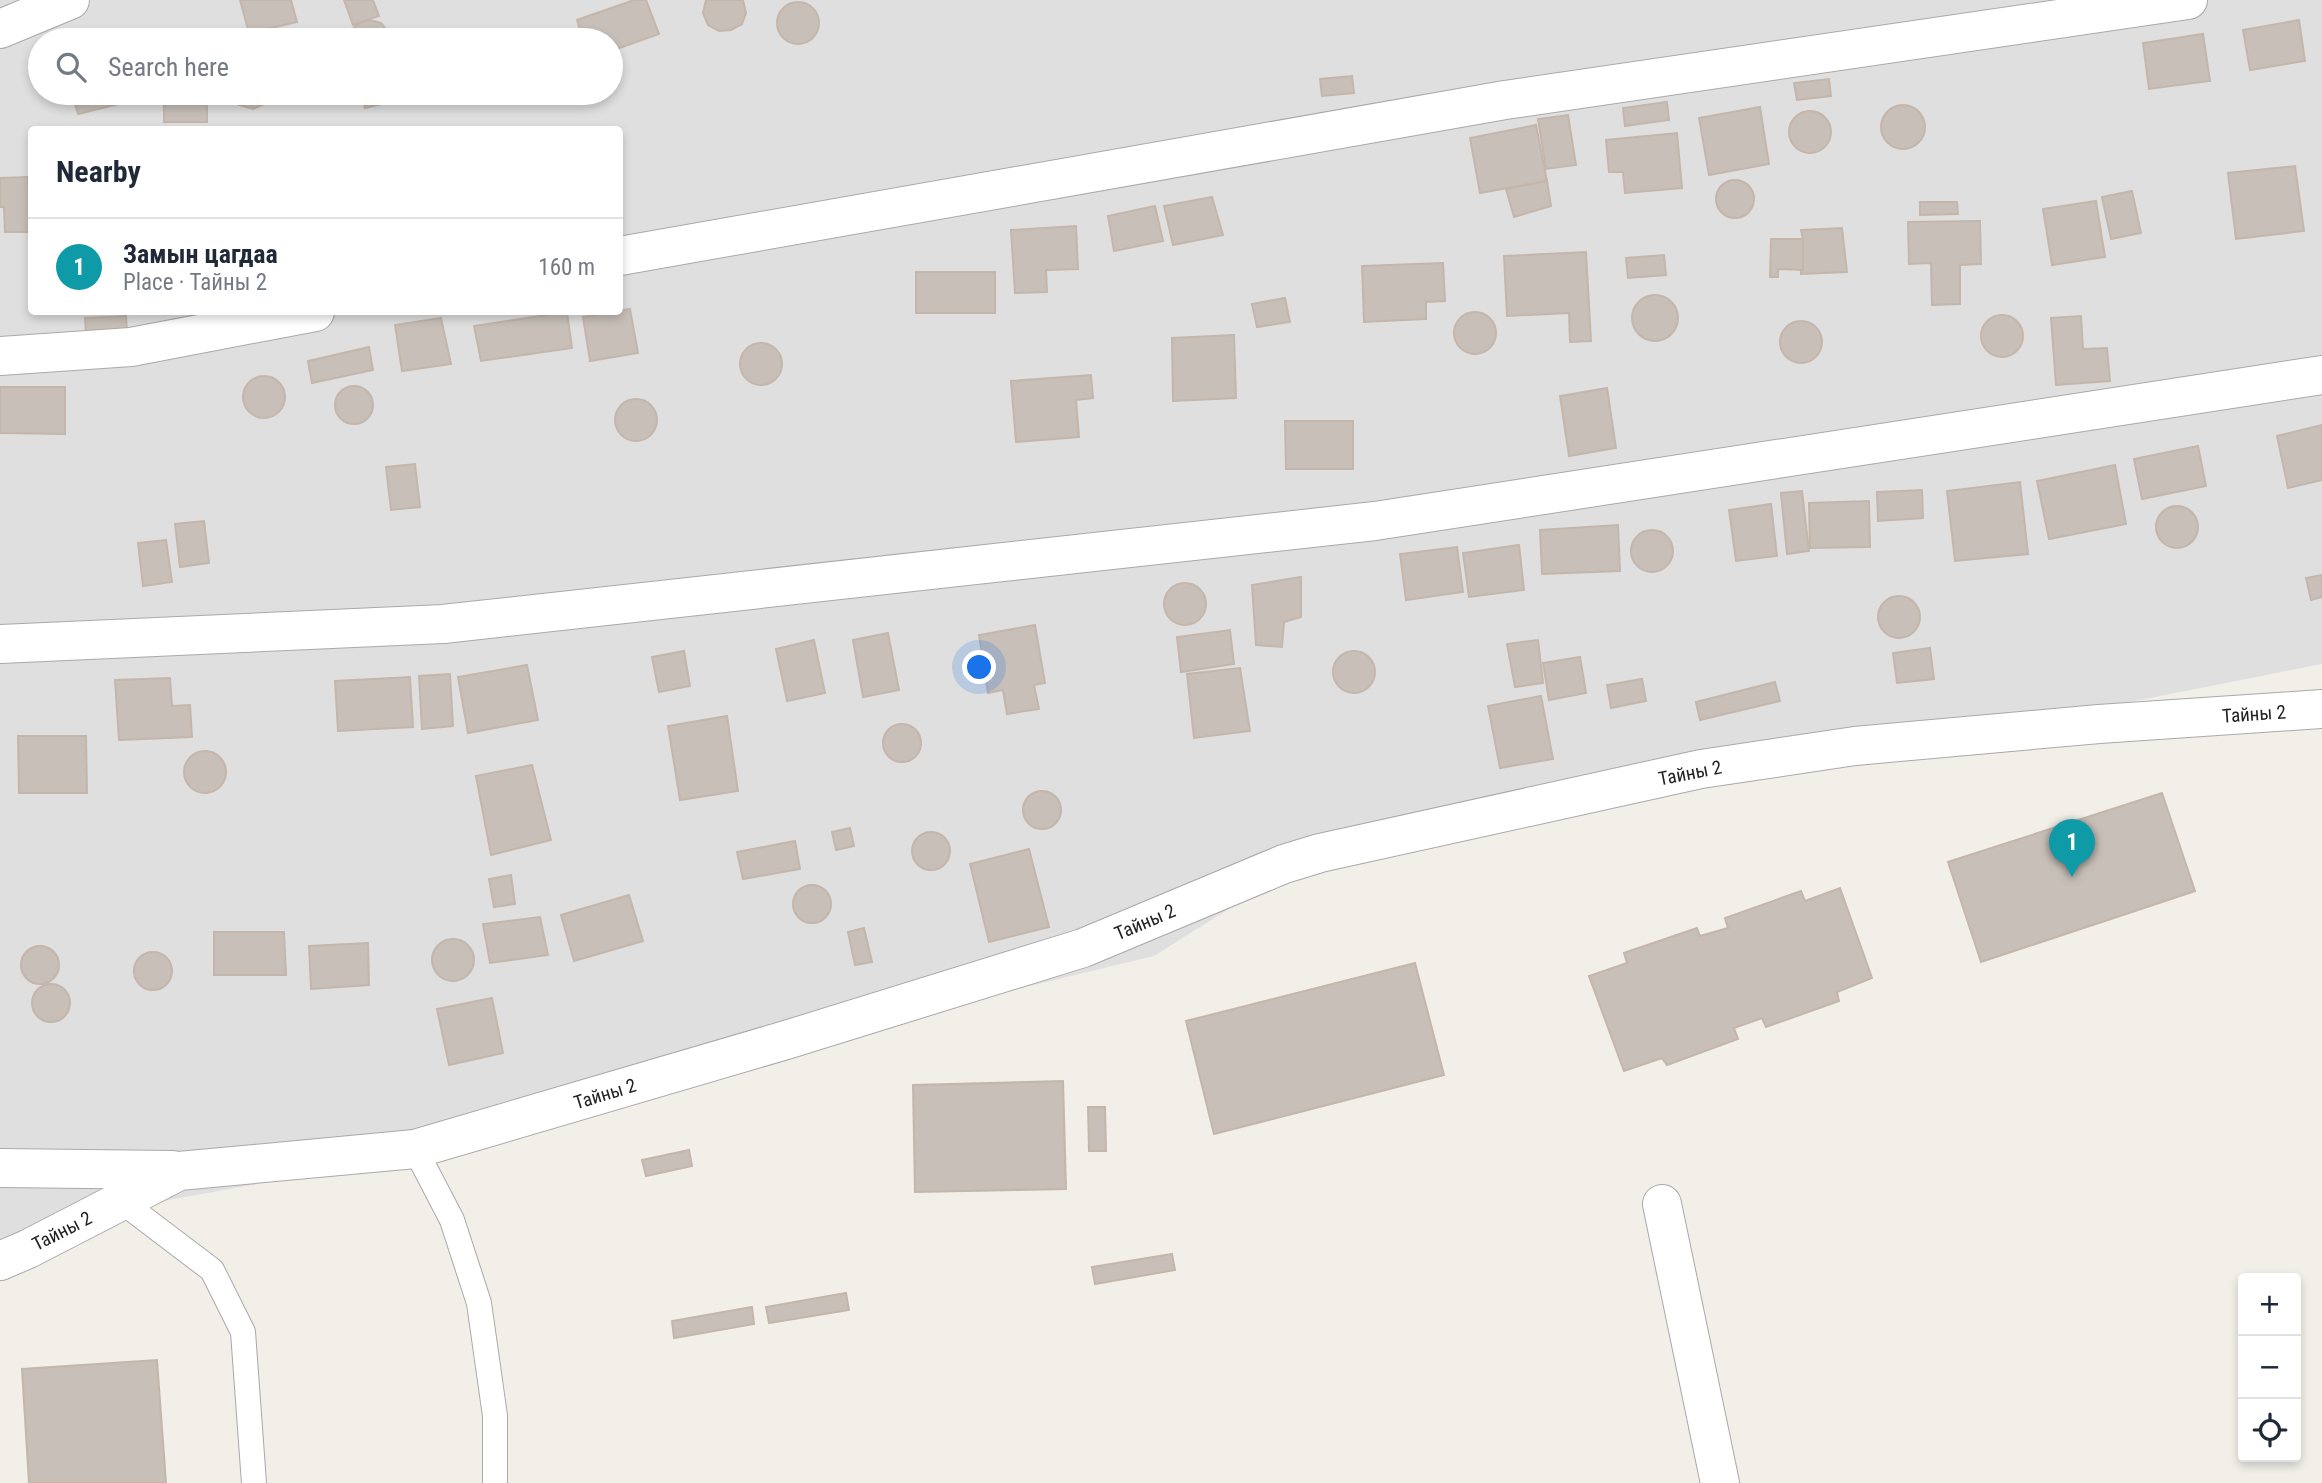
<!DOCTYPE html>
<html lang="en">
<head>
<meta charset="utf-8">
<style>
  :root { --surface:#fff; --page:#f6f6f7; --text:#1f2937; --muted:#747a83; --line:#e0e1e3; --accent:#0f766e }
  body { margin:0; font-family:"Roboto Condensed",sans-serif; background:var(--page); color:var(--text) }
  .controls { position:absolute; right:21px; bottom:21px; display:grid; overflow:hidden; border-radius:7px; box-shadow:0 4px 10px #0003 }
  .controls button { width:63px; height:63px; display:grid; place-items:center; padding:0; border:0; border-bottom:2px solid var(--line); background:var(--surface); color:var(--text); font:35px sans-serif }
  .you { position:absolute; left:980px; top:668px; width:24px; height:24px; margin:-18px; border:5px solid #fff; border-radius:50%; background:#1a73e8; box-shadow:0 0 0 10px #1a73e833 }
  .badge { display:grid; place-items:center; width:46px; height:46px; border-radius:50%; background:var(--accent); color:#fff; font-size:23px; font-weight:700 }
  .pin { position:absolute; translate:-50% -58px; filter:drop-shadow(0 2px 4px #0008) }
  .pin::after { content:''; position:absolute; top:37px; width:24px; height:21px; background:inherit; clip-path:polygon(0 0,100% 0,50% 100%) }
  .list { margin:0; padding:0; list-style:none }
  h2 { display:flex; justify-content:space-between; align-items:center; height:91px; margin:0; padding:0 28px; font-size:30px }
  h2 small { font-size:23px; font-weight:400; color:var(--muted) }
  .list li { display:grid; grid-template-columns:46px 1fr auto; gap:21px; align-items:center; box-sizing:border-box; height:98px; padding:0 28px; border-top:2px solid var(--line) }
  .list b { display:block; font-size:26px; white-space:nowrap }
  .list p { margin:0; font-size:23px; white-space:nowrap; color:var(--muted) }
  .list em { font-size:23px; font-style:normal; color:var(--muted) }
  .icon { flex:none; width:38px; height:38px; fill:none; stroke:currentColor; stroke-width:2; stroke-linecap:round; stroke-linejoin:round }
  .map { position:relative; flex:none; width:2322px; height:1483px; overflow:hidden }
  .search { position:absolute; background:var(--surface); box-shadow:0 4px 10px #0003; left:28px; top:28px; width:595px; height:77px; display:flex; align-items:center; gap:18px; box-sizing:border-box; padding:0 24px; border-radius:38px; color:var(--muted); font-size:26px }
  .panel { position:absolute; background:var(--surface); box-shadow:0 4px 10px #0003; left:28px; top:126px; width:595px; height:189px; border-radius:7px }
  .map>svg:first-child { display:block }
  .residential { fill:#e0dfdf; fill-rule:evenodd }
  .building { fill:#c7bfb8; stroke:#c4b6ab; stroke-width:2 }
  .lines { fill:none; stroke-linecap:round; stroke-linejoin:round }
  .service-casing { stroke:#a9a9a9; stroke-width:26 }
  .minor-casing { stroke:#a9a9a9; stroke-width:40 }
  .service { stroke:#fff; stroke-width:24 }
  .minor { stroke:#fff; stroke-width:38 }
  .labels { text-anchor:middle; dominant-baseline:central; stroke-width:7; stroke-linejoin:round; paint-order:stroke }
  .street-label { font-size:19px; fill:#222; stroke:#fff }
</style>
</head>
<body>
<div class="map">
<svg width="2322" height="1483" viewBox="0 0 2322 1483">
  <rect width="100%" height="100%" fill="#f2efe9"/>
  <!-- residential -->
  <path class="residential" d="M0,0h2322v664l-1025,202 -143,90 -366,88 -371,111 -359,65 -58,22zM40,40h571v53h-571zM32,130h588v182h-588z"/>
  <!-- building -->
  <g class="building">
    <polygon points="240,0 291,0 297,22 249,33"/>
    <polygon points="344,0 373,0 379,16 353,25"/>
    <polygon points="634,0 646,0 659,34 611,51 611,40 583,40 577,20"/>
    <polygon points="706,0 743,0 746,13 742,24 731,30 719,31 708,25 703,13"/>
    <circle cx="798" cy="23" r="21"/>
    <polygon points="369,20 381,23 389,33 390,40 349,40 350,33 357,24"/>
    <polygon points="2299,20 2305,61 2250,70 2243,30"/>
    <polygon points="539,31 542,40 501,40"/>
    <polygon points="2203,34 2210,81 2149,89 2143,43"/>
    <polygon points="1352,76 1354,93 1322,96 1320,79"/>
    <polygon points="1829,79 1831,96 1797,100 1794,83"/>
    <polygon points="72,93 133,93 135,100 78,114"/>
    <rect x="164" y="93" width="43" height="29"/>
    <polygon points="231,93 272,93 266,103 253,109 239,105"/>
    <polygon points="361,93 427,93 365,108"/>
    <polygon points="1667,102 1669,120 1625,126 1623,108"/>
    <circle cx="1903" cy="127" r="22"/>
    <polygon points="1760,107 1769,164 1709,175 1699,118"/>
    <circle cx="1810" cy="132" r="21"/>
    <polygon points="1568,115 1576,165 1546,169 1538,119"/>
    <polygon points="1536,125 1547,181 1480,193 1470,138"/>
    <polygon points="1677,133 1682,188 1625,193 1623,172 1609,172 1606,140"/>
    <polygon points="2295,166 2304,231 2236,239 2228,173"/>
    <polygon points="28,177 30,232 5,232 4,207 0,207 0,178"/>
    <circle cx="1735" cy="199" r="19"/>
    <polygon points="1547,181 1551,206 1514,217 1506,189"/>
    <polygon points="2132,191 2141,233 2111,239 2102,197"/>
    <polygon points="1212,197 1223,235 1173,245 1164,206"/>
    <polygon points="2096,201 2105,257 2052,265 2043,209"/>
    <polygon points="1920,202 1957,202 1958,214 1920,215"/>
    <polygon points="1155,206 1163,241 1114,251 1108,216"/>
    <polygon points="1980,221 1981,264 1960,265 1960,304 1932,305 1931,263 1909,264 1908,222"/>
    <polygon points="1076,226 1078,269 1046,270 1047,292 1015,293 1011,230"/>
    <polygon points="1842,228 1847,272 1801,274 1803,239 1801,230"/>
    <polygon points="1771,239 1803,239 1803,270 1778,269 1778,277 1770,277"/>
    <polygon points="1586,252 1591,341 1570,342 1569,313 1507,316 1504,256"/>
    <polygon points="1664,255 1666,275 1628,278 1626,258"/>
    <polygon points="1443,263 1445,301 1426,302 1426,319 1364,322 1362,266"/>
    <rect x="916" y="272" width="79" height="41"/>
    <circle cx="1655" cy="318" r="23"/>
    <polygon points="1285,298 1290,322 1257,327 1252,304"/>
    <polygon points="630,309 638,353 590,361 583,317"/>
    <circle cx="1475" cy="333" r="21"/>
    <polygon points="567,312 572,348 481,361 474,326"/>
    <circle cx="2002" cy="336" r="21"/>
    <polygon points="126,316 127,332 86,335 85,318"/>
    <polygon points="2081,316 2083,349 2107,348 2110,381 2056,385 2051,318"/>
    <polygon points="441,318 451,364 402,371 395,325"/>
    <circle cx="1801" cy="342" r="21"/>
    <polygon points="1234,335 1236,398 1173,401 1172,338"/>
    <circle cx="761" cy="364" r="21"/>
    <polygon points="369,347 373,370 312,383 308,361"/>
    <polygon points="1091,375 1093,398 1076,400 1079,437 1016,442 1011,381"/>
    <circle cx="264" cy="397" r="21"/>
    <circle cx="354" cy="405" r="19"/>
    <polygon points="0,387 65,387 65,434 0,433"/>
    <polygon points="1607,388 1616,448 1569,456 1560,396"/>
    <circle cx="636" cy="420" r="21"/>
    <polygon points="1285,421 1353,421 1353,469 1286,469"/>
    <polygon points="2322,425 2322,480 2288,488 2277,436"/>
    <polygon points="2198,446 2206,486 2142,499 2134,459"/>
    <polygon points="415,464 420,507 391,510 386,467"/>
    <polygon points="2115,465 2126,524 2049,539 2037,481"/>
    <polygon points="2020,482 2028,554 1955,561 1947,491"/>
    <polygon points="1922,490 1923,518 1878,521 1877,492"/>
    <polygon points="1802,491 1809,551 1787,554 1781,493"/>
    <polygon points="1869,501 1870,547 1810,548 1809,503"/>
    <polygon points="1771,504 1777,556 1736,561 1729,510"/>
    <circle cx="2177" cy="527" r="21"/>
    <polygon points="204,521 209,563 180,567 175,524"/>
    <polygon points="1618,525 1620,571 1542,574 1540,530"/>
    <circle cx="1652" cy="551" r="21"/>
    <polygon points="166,540 172,582 143,586 138,543"/>
    <polygon points="1519,545 1524,590 1469,597 1463,553"/>
    <polygon points="1457,547 1463,592 1406,600 1400,554"/>
    <polygon points="2322,575 2322,597 2311,600 2306,578"/>
    <polygon points="1301,577 1301,617 1284,622 1282,647 1256,645 1252,585"/>
    <circle cx="1185" cy="604" r="21"/>
    <circle cx="1899" cy="617" r="21"/>
    <polygon points="1035,625 1045,683 1034,685 1039,709 1007,714 1003,690 988,693 979,635"/>
    <polygon points="1230,630 1234,664 1181,672 1177,637"/>
    <polygon points="888,633 899,690 863,697 853,640"/>
    <polygon points="814,640 825,693 787,701 776,649"/>
    <polygon points="1538,640 1543,683 1515,687 1507,644"/>
    <polygon points="1930,648 1934,679 1897,683 1893,653"/>
    <circle cx="1354" cy="672" r="21"/>
    <polygon points="684,651 690,686 659,692 652,657"/>
    <polygon points="1580,657 1586,693 1549,700 1543,663"/>
    <polygon points="527,665 538,720 468,733 458,677"/>
    <polygon points="1240,668 1250,731 1194,738 1187,674"/>
    <polygon points="450,674 453,726 422,729 419,676"/>
    <polygon points="410,677 413,727 338,731 335,681"/>
    <polygon points="170,678 172,706 190,705 192,737 119,740 115,680"/>
    <polygon points="1642,679 1646,701 1611,708 1607,685"/>
    <polygon points="1775,682 1780,701 1700,720 1696,702"/>
    <polygon points="1541,696 1553,759 1500,768 1488,706"/>
    <polygon points="727,716 738,791 680,800 668,726"/>
    <circle cx="902" cy="743" r="19"/>
    <polygon points="18,736 86,736 87,793 19,793"/>
    <circle cx="205" cy="772" r="21"/>
    <polygon points="532,765 551,840 491,855 476,776"/>
    <circle cx="1042" cy="810" r="19"/>
    <polygon points="2162,793 2195,891 1981,962 1948,862"/>
    <polygon points="850,828 854,846 836,850 832,832"/>
    <circle cx="931" cy="851" r="19"/>
    <polygon points="795,841 800,869 743,879 737,852"/>
    <polygon points="1029,849 1049,927 989,942 970,864"/>
    <polygon points="511,875 515,904 494,907 489,879"/>
    <circle cx="812" cy="904" r="19"/>
    <polygon points="1840,888 1872,978 1837,992 1839,1001 1766,1027 1762,1018 1734,1028 1738,1039 1667,1065 1662,1058 1624,1071 1589,976 1627,963 1624,953 1697,928 1700,936 1728,928 1725,918 1801,891 1805,901"/>
    <polygon points="629,895 643,941 574,961 561,915"/>
    <polygon points="540,917 548,955 490,963 483,924"/>
    <polygon points="864,928 872,962 855,965 848,932"/>
    <polygon points="214,932 284,932 286,975 214,975"/>
    <circle cx="453" cy="960" r="21"/>
    <polygon points="368,943 369,985 311,989 309,946"/>
    <circle cx="40" cy="965" r="19"/>
    <circle cx="153" cy="971" r="19"/>
    <polygon points="1415,963 1444,1075 1214,1134 1186,1021"/>
    <circle cx="51" cy="1003" r="19"/>
    <polygon points="492,998 503,1053 449,1065 437,1009"/>
    <polygon points="1063,1081 1066,1189 915,1192 913,1085"/>
    <polygon points="1088,1107 1105,1107 1106,1151 1089,1151"/>
    <polygon points="689,1150 692,1166 646,1176 642,1160"/>
    <polygon points="1172,1254 1175,1270 1095,1284 1092,1267"/>
    <polygon points="846,1293 849,1310 769,1323 766,1307"/>
    <polygon points="752,1307 754,1324 674,1338 672,1321"/>
    <polygon points="157,1360 166,1483 29,1483 22,1369"/>
  </g>
  <g class="lines">
    <defs>
      <g id="service">
        <polyline points="415,1149 452,1220 479,1303 495,1416 495,1483"/>
        <polyline points="121,1201 212,1270 243,1332 254,1483"/>
      </g>
      <g id="minor">
        <polyline points="0,29 70,0"/>
        <polyline points="620,256 1505,100 2188,0"/>
        <polyline points="0,356 131,347 315,312"/>
        <polyline points="0,644 443,624 1375,521 2322,375"/>
        <polyline points="0,1168 173,1170"/>
        <polyline points="1662,1204 1720,1483"/>
        <polyline points="0,1261 28,1249 179,1171 415,1149 786,1040 1083,948 1284,864 1320,853 1701,769 1855,746 2099,724 2322,709"/>
      </g>
    </defs>
    <!-- service casing -->
    <use href="#service" class="service-casing"/>
    <!-- minor casing -->
    <use href="#minor" class="minor-casing"/>
    <!-- service -->
    <use href="#service" class="service"/>
    <!-- minor -->
    <use href="#minor" class="minor"/>
  </g>
  <g class="labels">
    <!-- street labels -->
    <g class="street-label">
      <text transform="translate(2254 714) rotate(-4)">Тайны 2</text>
      <text transform="translate(1690 773) rotate(-11)">Тайны 2</text>
      <text transform="translate(1145 922) rotate(-23)">Тайны 2</text>
      <text transform="translate(605 1094) rotate(-17)">Тайны 2</text>
      <text transform="translate(62 1231) rotate(-27)">Тайны 2</text>
    </g>
  </g>
</svg>
<div class="controls">
<button>+</button>
<button>−</button>
<button><svg class="icon" aria-label="locate" viewBox="0 0 24 24"><circle cx="12" cy="12" r="6"/><path d="M12 2v4M12 18v4M2 12h4M18 12h4"/></svg></button>
</div>
<div class="you"></div>
<div class="pin badge" style="left:2072px;top:877px;background:#0f9aa8">1</div>
<div class="search"><svg class="icon" aria-label="search" viewBox="0 0 24 24"><circle cx="10" cy="10" r="6"/><path d="M15 15l6 6"/></svg>Search here</div>
<section class="panel">
<h2>Nearby<small></small></h2>
<ul class="list">
<li><span class="badge" style="background:#0f9aa8">1</span><div><b>Замын цагдаа</b><p>Place · Тайны 2</p></div><em>160 m</em></li>
</ul>
</section>
</div>
</body>
</html>
